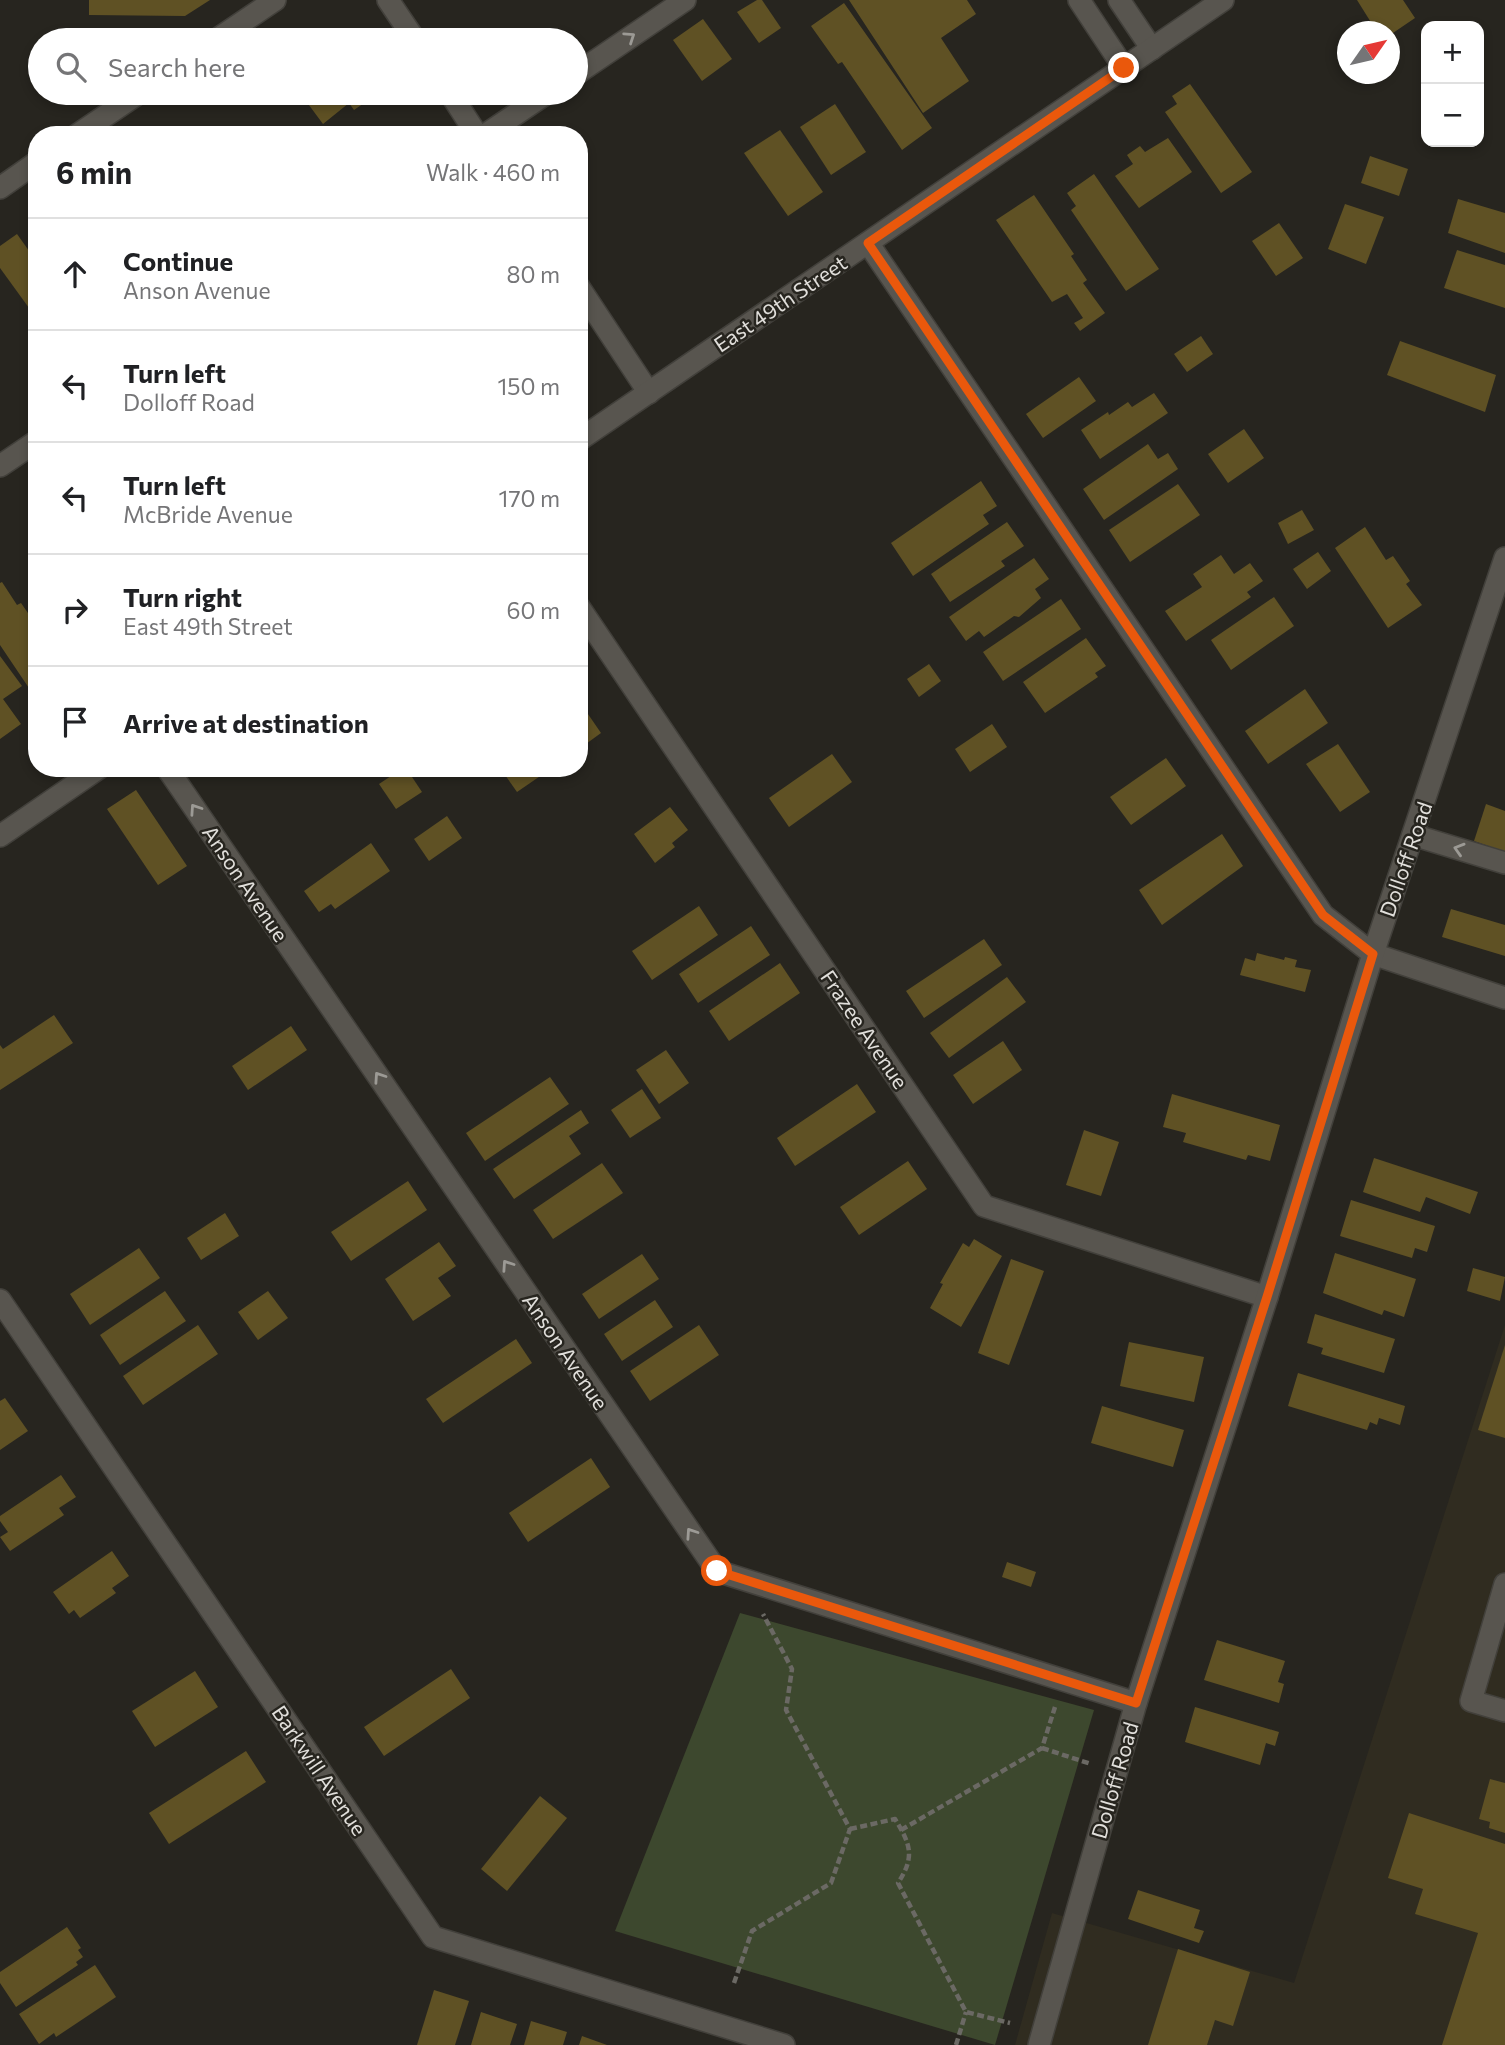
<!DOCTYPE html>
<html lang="en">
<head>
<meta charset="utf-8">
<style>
  :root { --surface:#fff; --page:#f2f2f2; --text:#202124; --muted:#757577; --line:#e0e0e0 }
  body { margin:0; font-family:Commissioner,sans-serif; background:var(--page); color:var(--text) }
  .controls { position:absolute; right:21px; top:21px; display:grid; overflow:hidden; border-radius:14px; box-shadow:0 4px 10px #0003 }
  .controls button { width:63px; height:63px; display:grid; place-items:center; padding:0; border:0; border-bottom:2px solid var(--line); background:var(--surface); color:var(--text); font:35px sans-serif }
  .compass { position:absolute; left:1337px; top:21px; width:63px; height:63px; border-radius:50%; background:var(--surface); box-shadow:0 4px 10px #0003; rotate:56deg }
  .stop { position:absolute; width:21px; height:21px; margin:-16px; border:5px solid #ea580c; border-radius:50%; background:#fff }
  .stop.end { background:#ea580c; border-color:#fff; box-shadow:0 2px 7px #0008 }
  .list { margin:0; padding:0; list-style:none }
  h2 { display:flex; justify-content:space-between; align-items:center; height:91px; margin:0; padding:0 28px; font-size:30px }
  h2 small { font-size:23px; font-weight:400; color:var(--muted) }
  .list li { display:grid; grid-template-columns:46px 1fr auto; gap:21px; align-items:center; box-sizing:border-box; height:112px; padding:0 28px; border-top:2px solid var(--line) }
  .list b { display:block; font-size:26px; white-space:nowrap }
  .list p { margin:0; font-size:23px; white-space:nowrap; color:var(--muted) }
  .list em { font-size:23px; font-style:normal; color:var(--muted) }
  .icon { flex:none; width:38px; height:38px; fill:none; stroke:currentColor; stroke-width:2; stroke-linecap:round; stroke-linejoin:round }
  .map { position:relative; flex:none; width:1505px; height:2045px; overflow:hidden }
  .search { position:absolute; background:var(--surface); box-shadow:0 4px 10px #0003; left:28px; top:28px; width:560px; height:77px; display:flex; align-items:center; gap:18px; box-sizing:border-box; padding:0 24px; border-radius:38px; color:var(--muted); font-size:26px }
  .panel { position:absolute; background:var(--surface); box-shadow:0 4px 10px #0003; left:28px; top:126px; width:560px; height:651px; border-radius:28px }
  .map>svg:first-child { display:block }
  .built { fill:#302c20 }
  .green { fill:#3d482e }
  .building { fill:#5f5124 }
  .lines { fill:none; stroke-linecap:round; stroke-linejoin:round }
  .minor-casing { stroke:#42403b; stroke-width:24 }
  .path { stroke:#6b6964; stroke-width:4.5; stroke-dasharray:7 3.5; stroke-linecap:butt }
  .minor { stroke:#58554f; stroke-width:21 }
  .oneway { stroke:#9c9a95 }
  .route { stroke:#ea580c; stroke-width:9 }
  .labels { text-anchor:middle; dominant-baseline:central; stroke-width:5; stroke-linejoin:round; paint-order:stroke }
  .street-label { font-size:21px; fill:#e1dfdb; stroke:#27251f }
</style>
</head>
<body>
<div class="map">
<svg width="1505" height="2045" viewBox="0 0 1505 2045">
  <rect width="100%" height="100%" fill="#27251f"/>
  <!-- built -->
  <polygon class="built" points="1505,1325 1505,2045 1015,2045 1052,1913 1294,1983"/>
  <!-- green -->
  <polygon class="green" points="740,1613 1094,1710 995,2045 615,1931"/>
  <!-- building -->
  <g class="building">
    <polygon points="89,0 210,0 185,16 89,15"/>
    <polygon points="757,0 762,0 781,28 759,43 737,12"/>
    <polygon points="849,0 967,0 976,14 941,38 969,81 923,113"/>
    <polygon points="1357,0 1403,0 1415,18 1390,35 1390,32 1377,32"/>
    <polygon points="844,3 932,128 902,150 842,62 838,64 811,26"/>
    <polygon points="703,19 732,59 702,81 673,40"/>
    <polygon points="1190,84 1252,172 1221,193 1165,112 1177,104 1172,96"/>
    <polygon points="300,93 370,93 373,97 354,110 349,103 323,124"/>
    <polygon points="835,104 866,152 831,175 800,127"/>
    <polygon points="780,130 823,192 788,216 744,153"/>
    <polygon points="1168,138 1192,172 1139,208 1115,176 1133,164 1127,155 1140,146 1145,152"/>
    <polygon points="1370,156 1408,169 1399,196 1361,183"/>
    <polygon points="1094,174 1159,269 1126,291 1071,210 1076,206 1067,193"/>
    <polygon points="1034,195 1074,254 1071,256 1087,280 1083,283 1105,313 1080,331 1074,323 1083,318 1067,294 1052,302 996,220"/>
    <polygon points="1458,199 1505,213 1505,253 1448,233"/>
    <polygon points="1345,204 1384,217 1366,264 1328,249"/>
    <polygon points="1279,223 1303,258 1276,276 1252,241"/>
    <polygon points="17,234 37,262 37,319 0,268 0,246"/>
    <polygon points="1457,250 1505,265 1505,308 1444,288"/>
    <polygon points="1201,336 1213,354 1187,372 1174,354"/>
    <polygon points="1400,341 1496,375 1485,412 1387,375"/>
    <polygon points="1079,377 1096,401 1043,438 1026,414"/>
    <polygon points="1154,393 1168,413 1100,459 1081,430 1108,412 1109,415 1128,402 1132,407"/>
    <polygon points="1244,429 1264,458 1228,483 1208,454"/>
    <polygon points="1148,444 1158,459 1168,453 1178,469 1104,520 1083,489"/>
    <polygon points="981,481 997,506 983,515 989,524 913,576 891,543"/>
    <polygon points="1178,484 1200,515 1130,562 1109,530"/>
    <polygon points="1302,510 1314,530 1288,544 1278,523"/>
    <polygon points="1007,522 1024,546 1001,561 1005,566 950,602 931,574"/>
    <polygon points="1365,527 1386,560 1393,556 1410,581 1406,584 1422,605 1388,628 1335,548"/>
    <polygon points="1318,552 1331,571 1307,589 1293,569"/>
    <polygon points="1221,555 1234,574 1250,563 1263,581 1247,592 1251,597 1186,641 1165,611 1202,587 1193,574"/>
    <polygon points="1034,558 1049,579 1035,589 1041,598 1019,617 1014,616 984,637 979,631 966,641 949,617"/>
    <polygon points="2,582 17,605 21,603 37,626 37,700 0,645 0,583"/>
    <polygon points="1274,597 1294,626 1231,670 1211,640"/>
    <polygon points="1061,599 1081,629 1003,681 983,652"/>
    <polygon points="1086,638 1106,666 1095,673 1098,677 1045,713 1023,682"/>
    <polygon points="0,656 22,686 3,699 21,724 0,739"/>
    <polygon points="929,664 941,681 919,697 907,679"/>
    <polygon points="1305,689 1328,723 1268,764 1245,731"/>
    <polygon points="579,701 601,733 579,749"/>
    <polygon points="992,724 1007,747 970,772 955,749"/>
    <polygon points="1338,744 1370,792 1340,812 1306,764"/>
    <polygon points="832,754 852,782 789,827 769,798"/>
    <polygon points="1166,758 1186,786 1131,825 1110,797"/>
    <polygon points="403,768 406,768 422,792 396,809 379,784"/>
    <polygon points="500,768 552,768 517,792"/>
    <polygon points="136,790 187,866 158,885 107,809"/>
    <polygon points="1486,804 1505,811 1505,852 1474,841"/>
    <polygon points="670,807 688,830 672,843 675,847 655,863 634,834"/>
    <polygon points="447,816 462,838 429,861 414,839"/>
    <polygon points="1222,834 1243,866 1162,925 1139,890"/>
    <polygon points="371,843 390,871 335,909 331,904 319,912 304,891"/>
    <polygon points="699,906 718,935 652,980 632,951"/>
    <polygon points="1451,909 1505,925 1505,956 1442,937"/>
    <polygon points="751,926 770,955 698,1003 679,974"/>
    <polygon points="984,939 1002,965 924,1018 906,991"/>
    <polygon points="1257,953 1284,960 1285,957 1297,960 1295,967 1311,970 1305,992 1240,975 1245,958 1255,961"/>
    <polygon points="780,963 800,993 729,1041 709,1011"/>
    <polygon points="1007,977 1026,1002 949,1058 930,1033"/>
    <polygon points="54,1015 73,1043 0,1090 0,1045 3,1049"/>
    <polygon points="291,1026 307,1050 248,1090 232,1066"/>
    <polygon points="1003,1041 1022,1070 973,1104 953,1075"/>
    <polygon points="666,1050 689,1083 659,1104 636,1070"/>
    <polygon points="550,1077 569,1104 485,1161 466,1133"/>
    <polygon points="857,1084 876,1112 795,1166 777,1138"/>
    <polygon points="642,1089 661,1118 630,1138 611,1110"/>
    <polygon points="1172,1094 1280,1125 1270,1161 1248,1155 1246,1160 1183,1142 1186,1133 1163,1127"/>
    <polygon points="581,1110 589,1123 569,1136 581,1154 514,1199 493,1169"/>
    <polygon points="1084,1130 1119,1142 1101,1196 1066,1185"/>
    <polygon points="1374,1158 1478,1192 1470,1214 1426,1197 1420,1212 1363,1192"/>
    <polygon points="908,1161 927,1189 859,1235 840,1207"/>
    <polygon points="602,1163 623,1193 553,1239 533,1210"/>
    <polygon points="408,1181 427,1210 351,1261 331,1232"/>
    <polygon points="1351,1200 1435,1226 1427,1252 1415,1248 1412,1258 1340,1236"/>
    <polygon points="225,1213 239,1236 201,1260 187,1238"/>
    <polygon points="974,1239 1002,1256 961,1327 930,1308 943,1284 940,1283 963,1243 969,1247"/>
    <polygon points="439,1242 456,1266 438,1278 451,1296 413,1321 385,1279"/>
    <polygon points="139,1248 160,1278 90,1325 70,1294"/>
    <polygon points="1335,1253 1416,1279 1404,1317 1384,1310 1382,1315 1323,1293"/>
    <polygon points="642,1254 659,1279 599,1319 582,1294"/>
    <polygon points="1011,1259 1044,1271 1009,1365 978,1353"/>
    <polygon points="1473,1268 1505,1277 1500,1301 1467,1291"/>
    <polygon points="165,1291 186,1321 120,1365 100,1335"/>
    <polygon points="268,1291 288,1318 258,1340 238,1312"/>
    <polygon points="655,1300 673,1327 622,1361 604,1334"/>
    <polygon points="1315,1314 1395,1339 1384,1373 1321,1354 1323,1348 1307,1343"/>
    <polygon points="198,1325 218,1354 143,1405 123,1376"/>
    <polygon points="699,1325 719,1355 650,1401 630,1371"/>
    <polygon points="516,1339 532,1363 443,1423 426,1399"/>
    <polygon points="1129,1342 1204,1357 1194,1402 1120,1386"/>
    <polygon points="1505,1345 1505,1438 1478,1430"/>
    <polygon points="1298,1373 1405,1406 1400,1425 1379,1418 1377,1425 1370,1422 1367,1430 1288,1406"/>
    <polygon points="5,1398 28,1431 0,1450 0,1401"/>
    <polygon points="1102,1406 1184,1430 1173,1467 1091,1443"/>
    <polygon points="591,1458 610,1487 528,1542 509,1513"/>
    <polygon points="61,1475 76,1497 59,1508 64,1515 10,1551 0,1537 8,1532 0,1521 0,1516"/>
    <polygon points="112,1551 129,1576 112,1588 116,1593 80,1618 74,1610 69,1614 53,1592"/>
    <polygon points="1007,1562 1036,1572 1031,1587 1002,1577"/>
    <polygon points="1217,1640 1285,1661 1278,1682 1284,1684 1279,1703 1204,1680"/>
    <polygon points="451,1669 470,1698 384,1756 364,1727"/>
    <polygon points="195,1671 218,1707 155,1747 132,1711"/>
    <polygon points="1195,1707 1279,1732 1275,1746 1266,1743 1260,1765 1185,1742"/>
    <polygon points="246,1751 266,1782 169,1844 149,1813"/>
    <polygon points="1490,1779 1505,1783 1505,1833 1489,1828 1490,1822 1479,1819"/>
    <polygon points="540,1796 567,1818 507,1891 481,1869"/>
    <polygon points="1409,1813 1505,1844 1505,2045 1442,2045 1478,1933 1415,1914 1423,1889 1388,1878"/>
    <polygon points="1138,1890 1200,1910 1194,1928 1204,1931 1199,1943 1128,1919"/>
    <polygon points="67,1927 81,1948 78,1950 83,1957 76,1962 78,1965 16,2007 0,1983 0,1972"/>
    <polygon points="1178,1949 1250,1972 1233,2026 1215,2020 1207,2045 1148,2045"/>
    <polygon points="95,1965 116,1997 56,2037 54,2033 39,2044 19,2014"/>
    <polygon points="434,1990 469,2001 455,2045 417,2045"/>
    <polygon points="481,2012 517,2024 510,2045 471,2045"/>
    <polygon points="531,2021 567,2032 563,2045 524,2045"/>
    <polygon points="582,2036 607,2045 579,2045"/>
  </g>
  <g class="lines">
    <defs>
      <g id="minor">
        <polyline points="388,0 415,40"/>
        <polyline points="1079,0 1124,68"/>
        <polyline points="1119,0 1152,49"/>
        <polyline points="216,40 275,0"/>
        <polyline points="576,74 685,0"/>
        <polyline points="450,93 477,135"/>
        <polyline points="77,135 139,93"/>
        <polyline points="485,135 547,93"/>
        <polyline points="0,188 37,162"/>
        <polyline points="868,243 1323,915 1373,954 1505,998"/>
        <polyline points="579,287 649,393"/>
        <polyline points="579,440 1223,0"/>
        <polyline points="0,466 37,441"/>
        <polyline points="579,607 984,1206 1267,1297"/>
        <polyline points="167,768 717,1571 1136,1703"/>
        <polyline points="1413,835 1505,863"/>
        <polyline points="0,836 99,768"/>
        <polyline points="0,1300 433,1937 784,2045"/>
        <polyline points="1505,1584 1471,1701 1505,1711"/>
        <polyline points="1039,2045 1136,1703 1267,1297 1373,954 1505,558"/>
      </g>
    </defs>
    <!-- minor casing -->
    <use href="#minor" class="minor-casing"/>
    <!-- path -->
    <g class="path">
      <polyline points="1042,1748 1091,1764"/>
      <path d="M850,1829l45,-10c16,26 20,38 3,64l68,129 44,11"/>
      <polyline points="901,1830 1042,1748 1055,1707"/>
      <polyline points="734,1983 752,1931 831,1883 850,1829 786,1710 792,1669 763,1614"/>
      <polyline points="956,2045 966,2012"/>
    </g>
    <!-- minor -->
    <use href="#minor" class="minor"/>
  </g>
  <!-- one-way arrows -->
  <defs><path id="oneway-chevron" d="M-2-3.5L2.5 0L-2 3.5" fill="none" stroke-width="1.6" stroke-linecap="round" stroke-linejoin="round" transform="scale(1.75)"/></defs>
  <g class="oneway">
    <use href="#oneway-chevron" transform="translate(630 37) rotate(-34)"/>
    <use href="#oneway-chevron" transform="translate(195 809) rotate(-124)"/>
    <use href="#oneway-chevron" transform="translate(1459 849) rotate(-163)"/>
    <use href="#oneway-chevron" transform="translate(379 1077) rotate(-124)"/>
    <use href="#oneway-chevron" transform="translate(507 1265) rotate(-124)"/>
    <use href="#oneway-chevron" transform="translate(691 1533) rotate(-124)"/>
  </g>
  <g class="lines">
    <!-- route -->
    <polyline class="route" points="717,1571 1136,1703 1267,1297 1373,954 1323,915 868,243 1124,68"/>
  </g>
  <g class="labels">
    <!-- street labels -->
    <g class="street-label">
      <text transform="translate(780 303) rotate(-34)">East 49th Street</text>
      <text transform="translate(1405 859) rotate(-71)">Dolloff Road</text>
      <text transform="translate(246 883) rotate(56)">Anson Avenue</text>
      <text transform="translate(865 1029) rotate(56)">Frazee Avenue</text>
      <text transform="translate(566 1351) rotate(56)">Anson Avenue</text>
      <text transform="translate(320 1770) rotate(56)">Barkwill Avenue</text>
      <text transform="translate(1114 1780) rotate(-74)">Dolloff Road</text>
    </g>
  </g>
</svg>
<div class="controls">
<button>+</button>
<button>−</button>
</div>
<svg class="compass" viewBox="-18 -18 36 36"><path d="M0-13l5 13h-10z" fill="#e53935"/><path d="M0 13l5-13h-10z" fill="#757577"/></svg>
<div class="stop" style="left:717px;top:1571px"></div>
<div class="stop end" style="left:1124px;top:68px"></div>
<div class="search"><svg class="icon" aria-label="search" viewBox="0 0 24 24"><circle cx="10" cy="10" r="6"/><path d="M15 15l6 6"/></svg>Search here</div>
<section class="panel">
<h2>6 min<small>Walk · 460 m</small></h2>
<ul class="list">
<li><svg class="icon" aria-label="ahead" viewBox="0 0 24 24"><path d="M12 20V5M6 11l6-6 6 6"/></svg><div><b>Continue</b><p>Anson Avenue</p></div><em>80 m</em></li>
<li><svg class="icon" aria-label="left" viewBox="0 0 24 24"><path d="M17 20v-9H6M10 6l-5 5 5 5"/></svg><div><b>Turn left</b><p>Dolloff Road</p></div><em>150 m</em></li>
<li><svg class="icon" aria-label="left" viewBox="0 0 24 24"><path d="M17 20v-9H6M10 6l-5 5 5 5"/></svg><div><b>Turn left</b><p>McBride Avenue</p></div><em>170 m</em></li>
<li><svg class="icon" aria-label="right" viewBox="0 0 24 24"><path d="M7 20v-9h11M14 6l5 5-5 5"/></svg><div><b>Turn right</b><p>East 49th Street</p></div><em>60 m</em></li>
<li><svg class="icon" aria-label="arrive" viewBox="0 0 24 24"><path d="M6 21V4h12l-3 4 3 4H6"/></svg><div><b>Arrive at destination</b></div></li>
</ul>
</section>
</div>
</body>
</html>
